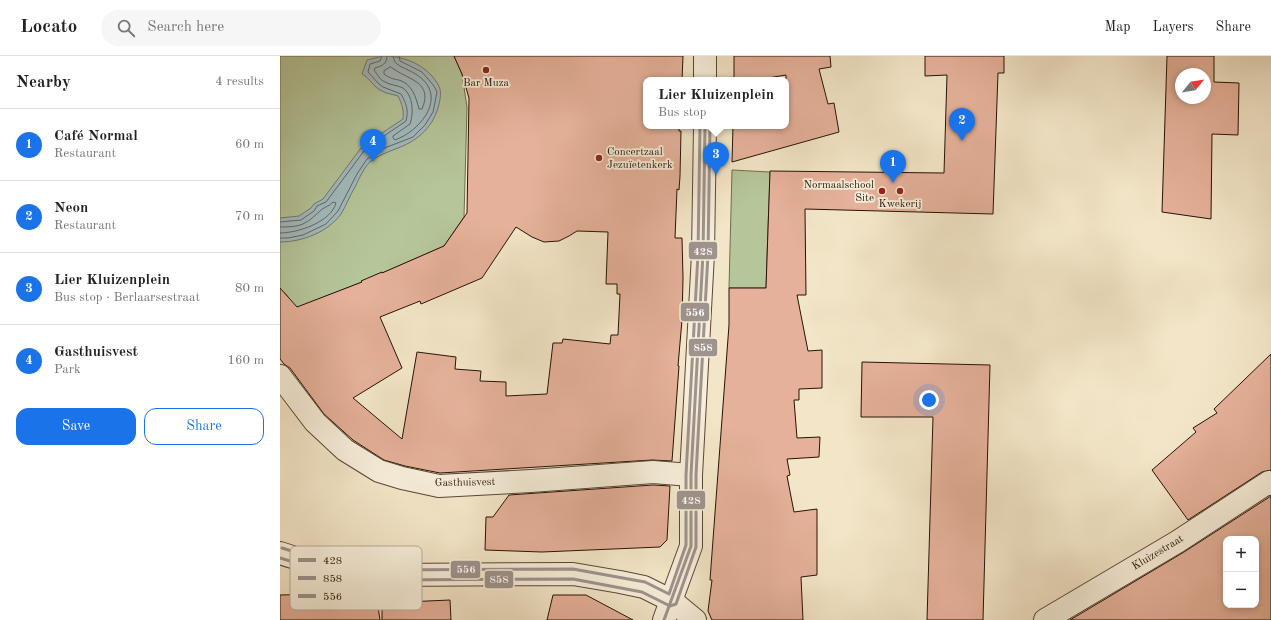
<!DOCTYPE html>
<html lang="en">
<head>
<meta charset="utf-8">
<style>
  :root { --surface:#fff; --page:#f6f6f6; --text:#222; --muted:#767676; --line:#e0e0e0; --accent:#1a73e8 }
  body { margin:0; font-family:"Old Standard TT",serif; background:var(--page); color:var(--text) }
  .controls { position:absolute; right:12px; bottom:12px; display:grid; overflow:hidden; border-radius:8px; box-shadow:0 2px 6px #0003 }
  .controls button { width:36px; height:36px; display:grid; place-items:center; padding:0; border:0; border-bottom:1px solid var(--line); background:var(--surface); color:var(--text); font:20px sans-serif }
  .compass { position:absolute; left:895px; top:12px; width:36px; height:36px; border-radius:50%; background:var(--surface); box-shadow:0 2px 6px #0003; rotate:60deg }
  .you { position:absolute; left:649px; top:344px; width:14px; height:14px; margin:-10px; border:3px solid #fff; border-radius:50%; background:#1a73e8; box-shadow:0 0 0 6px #1a73e833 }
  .badge { display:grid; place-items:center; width:26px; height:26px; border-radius:50%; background:var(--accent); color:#fff; font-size:13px; font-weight:700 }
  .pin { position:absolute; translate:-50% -33px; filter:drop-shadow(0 1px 2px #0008) }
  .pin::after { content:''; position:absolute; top:21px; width:14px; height:12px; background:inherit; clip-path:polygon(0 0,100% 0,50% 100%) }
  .popup { position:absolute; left:363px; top:21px; width:146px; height:52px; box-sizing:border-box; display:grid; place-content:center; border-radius:8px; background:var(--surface); filter:drop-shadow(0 1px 3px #0005); font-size:13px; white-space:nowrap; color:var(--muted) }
  .popup b { font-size:15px; color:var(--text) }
  .popup::after { content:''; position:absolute; left:50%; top:100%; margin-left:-8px; border:8px solid transparent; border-top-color:var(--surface) }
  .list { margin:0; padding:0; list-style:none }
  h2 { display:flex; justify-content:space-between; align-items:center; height:52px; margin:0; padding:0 16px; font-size:17px }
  h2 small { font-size:13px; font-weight:400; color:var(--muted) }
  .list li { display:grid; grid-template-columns:26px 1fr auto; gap:12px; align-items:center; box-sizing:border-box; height:72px; padding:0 16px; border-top:1px solid var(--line) }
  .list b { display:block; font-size:15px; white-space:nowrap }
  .list p { margin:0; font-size:13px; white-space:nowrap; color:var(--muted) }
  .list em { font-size:13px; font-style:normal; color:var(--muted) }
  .actions { display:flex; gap:8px; padding:12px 16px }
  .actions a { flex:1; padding:9px 0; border:1px solid var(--accent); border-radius:12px; text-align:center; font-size:14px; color:var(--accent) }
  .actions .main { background:var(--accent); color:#fff }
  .icon { flex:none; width:22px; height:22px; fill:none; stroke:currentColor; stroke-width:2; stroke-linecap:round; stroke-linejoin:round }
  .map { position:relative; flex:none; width:991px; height:564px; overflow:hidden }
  header { display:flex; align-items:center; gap:24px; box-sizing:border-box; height:56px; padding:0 20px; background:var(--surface); border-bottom:1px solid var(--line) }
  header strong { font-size:19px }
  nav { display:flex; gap:22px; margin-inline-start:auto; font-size:14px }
  .search { width:280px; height:36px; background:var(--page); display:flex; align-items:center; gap:10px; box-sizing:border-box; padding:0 14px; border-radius:22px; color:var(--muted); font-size:15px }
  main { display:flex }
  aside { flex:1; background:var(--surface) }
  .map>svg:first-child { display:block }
  .green { fill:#b5c69a; stroke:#6e6c50 }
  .water { fill:#a2bcc1; stroke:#717876 }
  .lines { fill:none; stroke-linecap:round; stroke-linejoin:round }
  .shore { stroke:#646763; stroke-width:1 }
  .building { fill:#e5b19a; stroke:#271205; fill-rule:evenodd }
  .minor-casing { stroke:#5a4736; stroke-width:24 }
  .minor { stroke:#f7efdb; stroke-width:22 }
  .bus-1-casing { stroke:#f7efdb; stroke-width:6 }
  .bus-2-casing { stroke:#f7efdb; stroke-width:6 }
  .bus-3-casing { stroke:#f7efdb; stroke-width:6 }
  .bus-1 { stroke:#9e948e; stroke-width:3 }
  .bus-2 { stroke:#9e948e; stroke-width:3 }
  .bus-3 { stroke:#9e948e; stroke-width:3 }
  .poi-dot { fill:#8f2418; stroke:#f7efdb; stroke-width:1.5 }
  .labels { text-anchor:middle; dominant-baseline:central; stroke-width:3.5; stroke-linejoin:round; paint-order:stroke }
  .poi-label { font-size:11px; fill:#271205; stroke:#f7efdb }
  .street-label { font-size:11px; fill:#271205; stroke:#f7efdb }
  .key { fill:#f7efdb; stroke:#b9ad9b; stroke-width:1 }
  .key-label { font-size:11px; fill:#271205 }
  .line-badge { stroke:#f7efdb; stroke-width:1.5 }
  .badge-label { font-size:11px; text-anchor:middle; font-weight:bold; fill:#fff }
</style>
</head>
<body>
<header>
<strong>Locato</strong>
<div class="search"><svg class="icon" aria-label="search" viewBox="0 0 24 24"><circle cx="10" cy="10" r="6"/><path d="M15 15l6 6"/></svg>Search here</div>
<nav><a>Map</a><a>Layers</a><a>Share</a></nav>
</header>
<main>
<aside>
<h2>Nearby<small>4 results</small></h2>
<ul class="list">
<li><span class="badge">1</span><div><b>Café Normal</b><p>Restaurant</p></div><em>60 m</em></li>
<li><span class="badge">2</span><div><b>Neon</b><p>Restaurant</p></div><em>70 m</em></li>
<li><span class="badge">3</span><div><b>Lier Kluizenplein</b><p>Bus stop · Berlaarsestraat</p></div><em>80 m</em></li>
<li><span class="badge">4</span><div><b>Gasthuisvest</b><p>Park</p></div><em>160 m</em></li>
</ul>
<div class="actions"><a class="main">Save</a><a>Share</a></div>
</aside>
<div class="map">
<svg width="991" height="564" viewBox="0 0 991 564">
  <rect width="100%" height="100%" fill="#f3e6c8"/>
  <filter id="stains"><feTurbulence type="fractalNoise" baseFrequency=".005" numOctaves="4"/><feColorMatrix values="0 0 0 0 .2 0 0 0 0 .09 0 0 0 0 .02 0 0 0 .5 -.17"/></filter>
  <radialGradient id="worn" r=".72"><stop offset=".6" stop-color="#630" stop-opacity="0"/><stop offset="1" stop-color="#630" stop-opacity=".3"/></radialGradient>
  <!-- green -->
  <g class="green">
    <path d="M0,0h174l8,18 5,33 -3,110 -20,29 -82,36 -69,27c-3,-8 -5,-16 -13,-19z"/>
    <polygon points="452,114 490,116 486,232 449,232"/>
  </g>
  <!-- water -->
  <path class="water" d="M103,0c19,0 36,6 49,20 9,11 10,15 7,28 -5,22 -20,36 -41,44 -10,4 -19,7 -27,13 -7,6 -12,18 -16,26 -5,8 -9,19 -14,27 -13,18 -39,28 -61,28v-24l19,-2 12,-8 3,-4 9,-5 38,-51 9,-6 5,-7 7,-2 21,-14c1,-9 -1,-15 -5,-23 -5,-2 -11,-2 -16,-5 -9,-4 -12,-13 -20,-17l5,-14z"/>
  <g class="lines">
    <!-- shore -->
    <g class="shore">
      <path d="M107,0c0,8 -5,10 -12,12l-1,2c3,4 6,10 11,12 5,3 12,3 18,6 10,7 11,25 7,36l-17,12v2l2,2c13,-5 23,-13 31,-25 12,-21 2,-36 -18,-45 -3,-2 -8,-3 -11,-6 -3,-2 -3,-5 -4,-8"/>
      <path d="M111,11c16,13 43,14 31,42h-3c-3,-12 -7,-25 -20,-29 -6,-1 -10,-2 -15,-6v-3z"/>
      <path d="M0,166l21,-2 13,-9 3,-5 9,-4 38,-51 9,-6 5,-6 6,-3 22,-15c3,-11 0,-18 -5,-27l-18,-7 -5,-4 -10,-11 2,-8 10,-3 2,-5"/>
      <path d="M0,171c21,0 25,-2 40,-16 4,-4 8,-4 13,-9l3,1c-5,19 -38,30 -56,30"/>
      <polyline points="0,182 8,182 23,179 46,168 58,155 77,118 87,103 102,93 133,81 145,69 153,56 157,36 154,30 142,16 120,5 119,0"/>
    </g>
  </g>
  <!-- building -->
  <g class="building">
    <path d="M174,0h229l-1,24h-36v46h33v5h2l-1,45 -1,14 -2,-1 -2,49h7l1,40 -1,42 -4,46h1l-7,95 -20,-1 -212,13 -35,-7 -21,-6 -31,-20 -29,-26 -34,-46 -6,-4 -4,-5v-71l17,19 65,-25 -1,-1 21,-9v1l62,-27 23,-33 2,-115 -7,-24zM236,171l16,10 12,5 15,-1 10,-5 8,-5 31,1 -2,52h11v10h3l-2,41h-7l-1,9 -47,-5 -1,4h-9l-6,51 -41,2v-14l-26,-1 1,-10 -26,-2 1,-12 -39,-5 -15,87 -49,-41 49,-30 -22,-51 40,-16 1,3 61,-26z"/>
    <polygon points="454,0 550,0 551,11 539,13 548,48 554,47 559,76 452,106 453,70 506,70 506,19 476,24 454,24"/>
    <polygon points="645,0 724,0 724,17 718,17 713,158 525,153 526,239 517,239 528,295 542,294 542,332 519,333 519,344 514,344 517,382 540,381 539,401 507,403 510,419 507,420 514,456 537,453 537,519 521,521 523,564 432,564 428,555 432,524 430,524 449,269 449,232 486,232 490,115 664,117 667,19 645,20"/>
    <path d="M887,0h47v26l25,1 -1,52 -26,-1 -1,85 -49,-7zM901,18h24v24h-24z"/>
    <polygon points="991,298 991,414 982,416 908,464 872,414 916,376 913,372 937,357 934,353"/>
    <polygon points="582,306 710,309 703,564 647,564 653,361 581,361"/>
    <polygon points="373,429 390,430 387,484 380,491 262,496 205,494 206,461 213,461 229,439"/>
    <path d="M991,440v124h-201l114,-68zM946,483h30v66h-30z"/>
    <polygon points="44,538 44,542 74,542 74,545 97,544 100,564 0,564 0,539"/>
    <polygon points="273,539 306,539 353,564 267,564"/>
    <polygon points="170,544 171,564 102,564 102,547"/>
  </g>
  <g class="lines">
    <defs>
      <g id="minor">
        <polyline points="425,24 425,0"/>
        <polyline points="0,320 35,366 65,394 99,415 122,422 159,430 251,425 373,416 411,419"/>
        <path d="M0,497c35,12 70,20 106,22l187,-1 47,8 24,5 28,14 23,19"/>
        <polyline points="384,564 411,490 411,419 423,198 425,70"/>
        <polyline points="765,564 897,486 989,426 991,428"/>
      </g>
    </defs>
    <!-- minor casing -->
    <use href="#minor" class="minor-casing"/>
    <!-- minor -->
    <use href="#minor" class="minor"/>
    <defs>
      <polyline id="bus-1" points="384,564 411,490 411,419 423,198 425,70"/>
      <path id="bus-2" d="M0,502c35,12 69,19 106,22l187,-1 69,13 28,14 6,-2 20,-57v-72l12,-221 2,-128"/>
      <path id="bus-3" d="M2,492c34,12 68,19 104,22l187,-1 72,13 24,12 17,-49v-70l12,-221 2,-128"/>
    </defs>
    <!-- bus-1 casing -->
    <use href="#bus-1" class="bus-1-casing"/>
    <!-- bus-2 casing -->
    <use href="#bus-2" class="bus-2-casing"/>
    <!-- bus-3 casing -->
    <use href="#bus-3" class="bus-3-casing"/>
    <!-- bus-1 -->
    <use href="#bus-1" class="bus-1"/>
    <!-- bus-2 -->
    <use href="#bus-2" class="bus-2"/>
    <!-- bus-3 -->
    <use href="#bus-3" class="bus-3"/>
  </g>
  <!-- markers -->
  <g class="poi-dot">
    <circle cx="206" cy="14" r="4"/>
    <circle cx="319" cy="102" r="4"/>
    <circle cx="602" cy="135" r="4"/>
    <circle cx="620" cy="135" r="4"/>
  </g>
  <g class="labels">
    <!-- poi labels -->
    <g class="poi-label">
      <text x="206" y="27">Bar Muza</text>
      <text x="327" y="96" text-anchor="start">Concertzaal<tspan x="327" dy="13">Jezuïetenkerk</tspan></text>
      <text x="594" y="129" text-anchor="end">Normaalschool<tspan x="594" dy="13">Site</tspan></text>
      <text x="620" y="148">Kwekerij</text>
    </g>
    <!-- street labels -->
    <g class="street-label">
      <text transform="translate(185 427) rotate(-1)">Gasthuisvest</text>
      <text transform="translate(878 497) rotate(-31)">Kluizestraat</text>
    </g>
  </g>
  <!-- legend -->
  <rect x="10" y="490" width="132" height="64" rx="6" class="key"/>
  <rect x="18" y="502" width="18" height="4" fill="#9e948e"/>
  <rect x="18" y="520" width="18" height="4" fill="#9e948e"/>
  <rect x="18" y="538" width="18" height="4" fill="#9e948e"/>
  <g class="key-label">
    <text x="43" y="508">428</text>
    <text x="43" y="526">858</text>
    <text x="43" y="544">556</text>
  </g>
  <g class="line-badge">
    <rect x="408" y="185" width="30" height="19" rx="4" fill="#9e948e"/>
    <rect x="400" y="246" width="30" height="20" rx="4" fill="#9e948e"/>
    <rect x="408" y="282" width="30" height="19" rx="4" fill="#9e948e"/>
    <rect x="396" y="434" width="30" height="20" rx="4" fill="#9e948e"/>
    <rect x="170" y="504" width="31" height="19" rx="4" fill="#9e948e"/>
    <rect x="204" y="514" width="30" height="19" rx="4" fill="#9e948e"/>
  </g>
  <g class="badge-label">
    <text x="423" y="199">428</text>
    <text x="415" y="260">556</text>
    <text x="423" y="295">858</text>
    <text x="411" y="448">428</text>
    <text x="186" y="517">556</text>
    <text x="219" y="527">858</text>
  </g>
  <rect width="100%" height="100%" filter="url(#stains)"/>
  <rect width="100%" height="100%" fill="url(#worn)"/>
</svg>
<div class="controls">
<button>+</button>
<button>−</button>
</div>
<svg class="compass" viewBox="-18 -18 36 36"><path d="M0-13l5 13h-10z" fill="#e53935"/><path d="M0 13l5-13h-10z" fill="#767676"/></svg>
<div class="you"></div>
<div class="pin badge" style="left:613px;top:127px">1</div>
<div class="pin badge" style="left:682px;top:85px">2</div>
<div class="pin badge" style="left:436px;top:119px">3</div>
<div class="popup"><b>Lier Kluizenplein</b>Bus stop</div>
<div class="pin badge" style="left:93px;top:106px">4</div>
</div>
</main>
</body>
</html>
